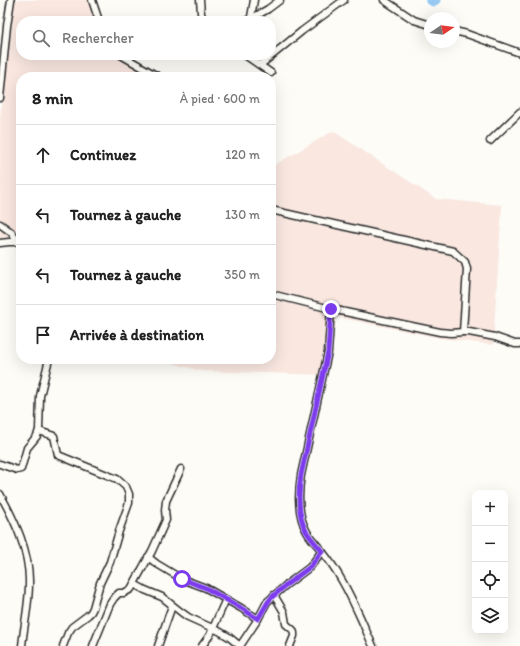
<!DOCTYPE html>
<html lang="fr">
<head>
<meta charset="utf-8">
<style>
  :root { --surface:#fff; --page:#f2f2f2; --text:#222; --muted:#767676; --line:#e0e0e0 }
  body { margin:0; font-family:Itim,sans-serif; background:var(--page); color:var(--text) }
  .controls { position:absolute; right:12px; bottom:12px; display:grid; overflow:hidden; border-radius:8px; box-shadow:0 4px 16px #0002 }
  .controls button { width:36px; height:36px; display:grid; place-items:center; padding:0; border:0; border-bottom:1px solid var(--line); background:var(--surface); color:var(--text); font:20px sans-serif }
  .compass { position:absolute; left:424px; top:12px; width:36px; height:36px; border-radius:50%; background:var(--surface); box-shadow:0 4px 16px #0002; rotate:77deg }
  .stop { position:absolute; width:12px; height:12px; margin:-9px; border:3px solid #7c3aed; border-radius:50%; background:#fff }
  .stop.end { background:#7c3aed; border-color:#fff; box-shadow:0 1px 4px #0008 }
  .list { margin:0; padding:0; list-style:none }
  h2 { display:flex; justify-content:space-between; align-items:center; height:52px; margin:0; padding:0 16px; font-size:17px }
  h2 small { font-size:13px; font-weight:400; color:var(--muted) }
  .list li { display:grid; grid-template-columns:26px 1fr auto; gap:12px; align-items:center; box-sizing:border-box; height:60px; padding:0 16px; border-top:1px solid var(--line) }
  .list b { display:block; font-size:15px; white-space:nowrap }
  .list em { font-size:13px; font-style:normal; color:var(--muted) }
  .icon { flex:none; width:22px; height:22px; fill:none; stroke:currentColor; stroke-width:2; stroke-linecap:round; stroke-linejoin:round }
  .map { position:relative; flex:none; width:520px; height:646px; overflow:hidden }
  .search { position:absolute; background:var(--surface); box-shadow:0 4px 16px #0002; left:16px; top:16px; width:260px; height:44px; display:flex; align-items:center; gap:10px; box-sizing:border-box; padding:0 14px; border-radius:16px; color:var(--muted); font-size:15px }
  .panel { position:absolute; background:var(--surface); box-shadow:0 4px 16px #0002; left:16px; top:72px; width:260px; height:292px; border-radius:16px }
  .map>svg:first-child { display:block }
  .built { fill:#f9e7e0 }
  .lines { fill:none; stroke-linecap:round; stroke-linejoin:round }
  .river { stroke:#98caf4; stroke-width:9 }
  .minor-casing { stroke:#2b2b2b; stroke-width:9 }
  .minor { stroke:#fdfcf7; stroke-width:6 }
  .route { stroke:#7c3aed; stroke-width:5 }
</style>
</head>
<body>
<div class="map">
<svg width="520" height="646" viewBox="0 0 520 646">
  <rect width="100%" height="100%" fill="#fdfcf7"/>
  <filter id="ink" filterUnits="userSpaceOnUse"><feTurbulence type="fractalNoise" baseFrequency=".025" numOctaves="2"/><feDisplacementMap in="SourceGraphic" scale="8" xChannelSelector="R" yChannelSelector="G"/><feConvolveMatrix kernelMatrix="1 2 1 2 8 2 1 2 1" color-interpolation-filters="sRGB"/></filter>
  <g filter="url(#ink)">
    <!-- built -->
    <g class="built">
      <polygon points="13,0 88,0 96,21 21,21 21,55 115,55 154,77 21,77 21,240 5,237 0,239 0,117"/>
      <polygon points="333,131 436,199 502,205 493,345 440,338 336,317 333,340 326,375 201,371 158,359 271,359 271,167"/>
    </g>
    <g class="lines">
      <!-- river -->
      <polyline class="river" points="430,0 433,2 436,0"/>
      <defs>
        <g id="minor">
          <polyline points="92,0 99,21"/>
          <polyline points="200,0 201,13 203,21"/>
          <polyline points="384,0 414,20 430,25"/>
          <polyline points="249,20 268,9 280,0"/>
          <polyline points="248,21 251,17 254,0"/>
          <polyline points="454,31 467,34 520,53"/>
          <polyline points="121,55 159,77"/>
          <polyline points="245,55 271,73"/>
          <polyline points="260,64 264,62 302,31 344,0"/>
          <polyline points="0,98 7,26 11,0"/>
          <polyline points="490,141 520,112"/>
          <polyline points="271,210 453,251 465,262 467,269 463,332"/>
          <polyline points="0,224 11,232 18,242"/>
          <polyline points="0,243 9,242 19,242"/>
          <path d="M271,294l60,15 -3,43 -27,123c-3,19 -4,40 6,57 4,7 10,13 15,19 7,9 14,19 19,28 13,22 22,45 32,67"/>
          <polyline points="331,309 440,332 451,333 463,332 469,332 495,337 515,344 520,344"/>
          <polyline points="39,431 54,436 58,455 117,479 126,487 129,494 129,503 119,531 110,562 100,583 93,608 91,612 88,615 72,627 68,633 63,646"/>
          <polyline points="0,464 17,470 21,469 27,448 37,436 39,430 40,396 49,359"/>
          <path d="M0,494c15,27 30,58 29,90 0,21 -5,41 -7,62"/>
          <polyline points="148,557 157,564 182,579 206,588 241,608 258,619"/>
          <polyline points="134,584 145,590 162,597 181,612 188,617 219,631 229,637 240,646"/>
          <polyline points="274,595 284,612 286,624 293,630 294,633 294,636 290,646"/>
          <polyline points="93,646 110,604 114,598 119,593 124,593 131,589 152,551 166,520 165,510 166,501 181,469"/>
          <polyline points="158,646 172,606"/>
          <polyline points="202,646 210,635 226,599"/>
          <polyline points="240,646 258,619 267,602 286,585 310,567 322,551"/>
        </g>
      </defs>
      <!-- minor casing -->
      <use href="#minor" class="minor-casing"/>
      <!-- minor -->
      <use href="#minor" class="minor"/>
    </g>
  </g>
  <g class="lines" filter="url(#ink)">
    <!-- route -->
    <path class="route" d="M182,579l24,9 35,20 17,11 10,-17 4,-5 14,-12 24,-18 12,-16c-5,-6 -12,-13 -16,-20 -9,-17 -8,-37 -5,-56l27,-123 3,-43"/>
  </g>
</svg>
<div class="controls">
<button>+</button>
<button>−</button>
<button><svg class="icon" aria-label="locate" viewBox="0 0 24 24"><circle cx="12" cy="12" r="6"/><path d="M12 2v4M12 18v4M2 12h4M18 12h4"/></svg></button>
<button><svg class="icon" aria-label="layers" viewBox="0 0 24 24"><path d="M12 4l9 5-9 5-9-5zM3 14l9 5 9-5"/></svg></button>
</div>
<svg class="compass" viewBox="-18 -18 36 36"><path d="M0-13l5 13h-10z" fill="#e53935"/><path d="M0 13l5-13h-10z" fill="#767676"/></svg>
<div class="stop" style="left:182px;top:579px"></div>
<div class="stop end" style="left:331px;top:309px"></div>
<div class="search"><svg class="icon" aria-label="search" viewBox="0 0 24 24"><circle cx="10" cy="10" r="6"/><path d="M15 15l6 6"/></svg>Rechercher</div>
<section class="panel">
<h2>8 min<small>À pied · 600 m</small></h2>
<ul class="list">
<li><svg class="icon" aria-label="ahead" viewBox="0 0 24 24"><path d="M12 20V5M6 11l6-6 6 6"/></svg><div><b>Continuez</b></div><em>120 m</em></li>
<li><svg class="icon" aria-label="left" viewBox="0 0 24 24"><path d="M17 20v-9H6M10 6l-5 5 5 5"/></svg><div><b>Tournez à gauche</b></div><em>130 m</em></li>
<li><svg class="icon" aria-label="left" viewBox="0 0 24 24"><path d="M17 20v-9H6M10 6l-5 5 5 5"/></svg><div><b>Tournez à gauche</b></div><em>350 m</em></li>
<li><svg class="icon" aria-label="arrive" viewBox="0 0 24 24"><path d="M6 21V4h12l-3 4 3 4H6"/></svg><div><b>Arrivée à destination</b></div></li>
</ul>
</section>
</div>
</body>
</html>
